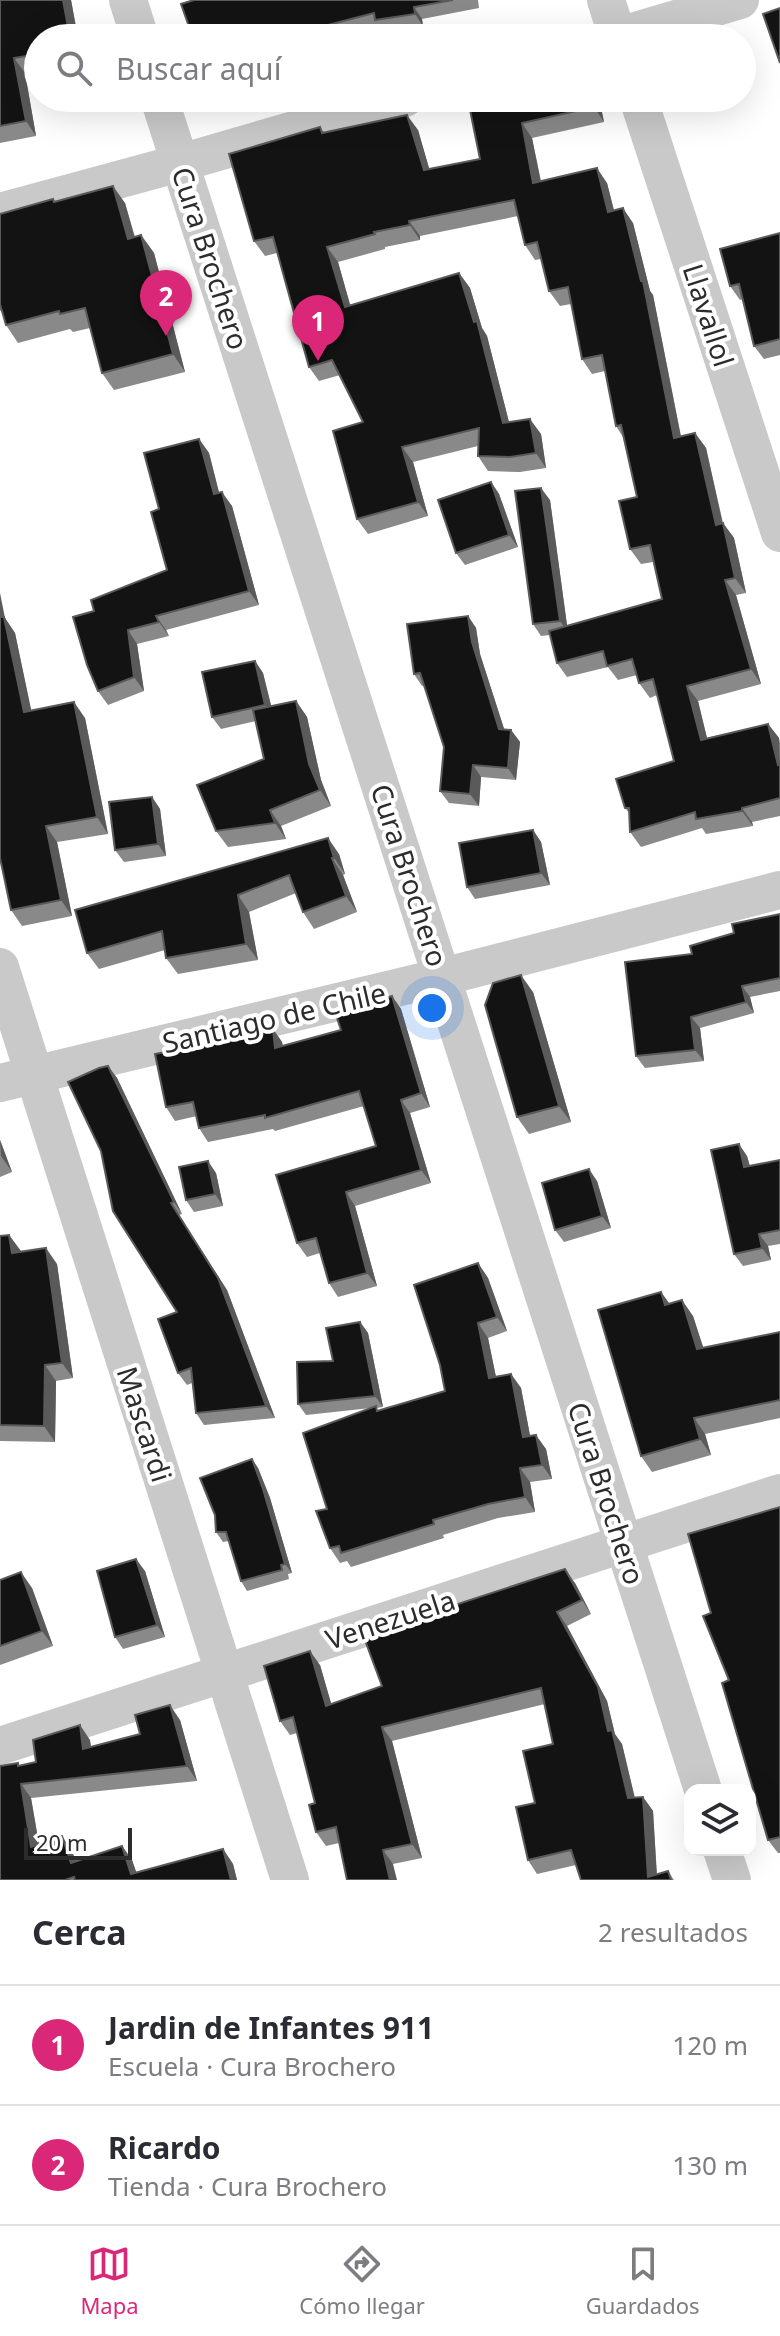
<!DOCTYPE html>
<html lang="es">
<head>
<meta charset="utf-8">
<style>
  :root { --surface:#fff; --page:#f7f7f7; --text:#2b2b33; --muted:#7c7c81; --line:#e1e1e2; --accent:#db2777 }
  body { margin:0; font-family:"Noto Sans",sans-serif; background:var(--page); color:var(--text) }
  .controls { position:absolute; right:24px; bottom:24px; display:grid; overflow:hidden; border-radius:16px; box-shadow:0 8px 32px #0002 }
  .controls button { width:72px; height:72px; display:grid; place-items:center; padding:0; border:0; border-bottom:2px solid var(--line); background:var(--surface); color:var(--text); font:40px sans-serif }
  .scale { position:absolute; left:24px; bottom:20px; width:108px; box-sizing:border-box; padding-left:8px; border:4px solid #2c2c2c; border-top:0; font-size:22px; line-height:28px; white-space:nowrap; color:#2c2c2c; -webkit-text-stroke:6px #fff; paint-order:stroke }
  .you { position:absolute; left:432px; top:1008px; width:28px; height:28px; margin:-20px; border:6px solid #fff; border-radius:50%; background:#1a73e8; box-shadow:0 0 0 12px #1a73e833 }
  .badge { display:grid; place-items:center; width:52px; height:52px; border-radius:50%; background:var(--accent); color:#fff; font-size:26px; font-weight:700 }
  .pin { position:absolute; translate:-50% -66px; filter:drop-shadow(0 2px 4px #0008) }
  .pin::after { content:''; position:absolute; top:42px; width:28px; height:24px; background:inherit; clip-path:polygon(0 0,100% 0,50% 100%) }
  .list { margin:0; padding:0; list-style:none }
  h2 { display:flex; justify-content:space-between; align-items:center; height:104px; margin:0; padding:0 32px; font-size:34px }
  h2 small { font-size:26px; font-weight:400; color:var(--muted) }
  .list li { display:grid; grid-template-columns:52px 1fr auto; gap:24px; align-items:center; box-sizing:border-box; height:120px; padding:0 32px; border-top:2px solid var(--line) }
  .list b { display:block; font-size:30px; white-space:nowrap }
  .list p { margin:0; font-size:26px; white-space:nowrap; color:var(--muted) }
  .list em { font-size:26px; font-style:normal; color:var(--muted) }
  .icon { flex:none; width:44px; height:44px; fill:none; stroke:currentColor; stroke-width:2; stroke-linecap:round; stroke-linejoin:round }
  .map { position:relative; flex:none; width:780px; height:1880px; overflow:hidden }
  .search { position:absolute; background:var(--surface); box-shadow:0 8px 32px #0002; left:24px; right:24px; top:24px; height:88px; display:flex; align-items:center; gap:20px; box-sizing:border-box; padding:0 28px; border-radius:44px; color:var(--muted); font-size:30px }
  .sheet { height:344px; background:var(--surface) }
  nav { display:flex; justify-content:space-around; align-items:center; box-sizing:border-box; height:112px; border-top:2px solid var(--line); background:var(--surface); font-size:22px; color:var(--muted) }
  nav a { display:grid; justify-items:center; gap:4px }
  nav .on { color:var(--accent) }
  .map>svg:first-child { display:block }
  .lines { fill:none; stroke-linecap:round; stroke-linejoin:round }
  .minor { stroke:#c9c9c9; stroke-width:38 }
  .wall { fill:#898989 }
  .shaded-wall { fill:#5a5a5a }
  .building { fill:#131313; stroke:#5a5a5a; stroke-width:2 }
  .labels { text-anchor:middle; dominant-baseline:central; stroke-width:8; stroke-linejoin:round; paint-order:stroke }
  .street-label { font-size:28px; fill:#2c2c2c; stroke:#fff }
</style>
</head>
<body>
<div class="map">
<svg width="780" height="1880" viewBox="0 0 780 1880">
  <rect width="100%" height="100%" fill="#fff"/>
  <g class="lines">
    <!-- minor -->
    <g class="minor">
      <polyline points="128,0 140,38"/>
      <polyline points="606,0 618,38"/>
      <polyline points="612,38 740,0"/>
      <polyline points="159,98 703,1790"/>
      <polyline points="638,98 780,533"/>
      <polyline points="0,212 180,163 405,98"/>
      <polyline points="0,967 290,1880"/>
      <polyline points="0,1083 442,977 780,890"/>
      <polyline points="0,1746 780,1493"/>
      <polyline points="722,1850 732,1880"/>
    </g>
  </g>
  <!-- wall -->
  <g class="wall">
    <polygon points="0,0 71,0 78,38 38,38 38,71 25,73 36,136 0,143"/>
    <polygon points="194,0 478,0 479,8 422,19 423,26 383,32 379,25 330,38 193,38"/>
    <polygon points="479,98 599,98 604,122 532,138 541,181 607,183 614,210 633,223 650,291 653,295 681,436 695,433 706,448 723,523 734,538 746,593 736,595 761,684 698,701 707,738 768,724 779,738 780,743 780,816 752,822 753,826 706,834 702,828 641,847 630,832 630,814 625,808 674,761 657,695 650,698 639,683 637,675 618,680 608,667 567,677 557,663 550,635 541,636 533,624 550,500 567,626 662,599 653,562 641,564 630,549 637,497 623,437 616,426 605,371 592,374 582,359 571,304 560,306 549,291 541,259 535,260 525,245 518,216 420,236 420,240 385,247 385,249 338,262 350,305 459,273 470,288 482,328 487,336 509,422 541,434 546,468 520,472 488,471 478,456 478,446 413,462 428,516 368,534 357,519 363,422 340,375 319,381 309,367 277,253 265,256 254,241 320,127 324,132 418,130 429,169 480,159"/>
    <polygon points="55,202 125,203 135,237 141,235 154,253 185,372 114,390 102,373 90,328 73,332 70,329 18,343 6,325 2,310 0,311 0,214"/>
    <polygon points="780,233 780,355 764,359 754,346 743,299 740,300 730,286"/>
    <polygon points="199,439 209,453 219,493 232,506 259,605 166,630 169,636 137,644 144,691 108,705 98,691 94,611 167,570 159,509"/>
    <polygon points="491,482 499,494 518,547 465,565 456,553"/>
    <polygon points="468,616 476,628 480,654 504,729 511,730 520,742 516,780 481,777 479,806 449,803 440,791 444,747 424,685 422,686 414,674"/>
    <polygon points="5,618 15,633 31,711 85,718 108,834 57,842 72,916 22,926 11,910"/>
    <polygon points="255,661 263,673 271,706 296,701 307,717 321,780 331,806 281,826 286,839 228,847 216,831 264,759 256,721 221,729 212,717"/>
    <polygon points="152,797 160,809 166,856 124,862 115,850"/>
    <polygon points="533,830 541,842 550,885 475,899 467,887"/>
    <polygon points="339,854 345,874 343,875 357,912 314,929 303,912 296,893 249,912 258,960 178,974 166,958 165,950 99,969 87,953"/>
    <polygon points="780,914 780,991 750,997 754,1013 700,1028 704,1061 645,1068 636,1056 692,954 734,933"/>
    <polygon points="533,992 571,1122 529,1134 517,1117"/>
    <polygon points="392,996 401,1009 430,1107 410,1113 431,1183 355,1206 377,1286 338,1297 329,1283 320,1253 307,1257 297,1243 376,1146 364,1106 275,1131 273,1129 208,1142 199,1128 197,1116 175,1121 166,1107 235,1038 273,1029 282,1042 283,1046 341,1030"/>
    <polygon points="108,1066 117,1078 182,1214 179,1215 227,1290 275,1418 204,1425 196,1413 192,1383 187,1385 178,1373 177,1312"/>
    <polygon points="0,1140 12,1172 0,1177"/>
    <polygon points="747,1156 750,1166 780,1160 780,1244 768,1246 771,1260 743,1266 734,1254"/>
    <polygon points="216,1173 223,1206 194,1212 186,1200"/>
    <polygon points="597,1181 611,1228 564,1242 555,1230"/>
    <polygon points="9,1235 21,1252 57,1264 73,1378 56,1381 55,1442 0,1441 0,1236"/>
    <polygon points="478,1263 488,1278 507,1331 488,1338 496,1377 511,1374 521,1388 530,1436 546,1449 552,1479 530,1482 535,1512 498,1518 443,1535 444,1538 351,1567 347,1561 340,1563 330,1548 327,1509 371,1408 306,1415 298,1404 333,1361 360,1322 368,1333 383,1407 376,1408 378,1411 445,1391 440,1365"/>
    <polygon points="661,1292 670,1304 693,1316 703,1348 780,1332 780,1418 705,1434 711,1455 652,1472 641,1456"/>
    <polygon points="252,1459 258,1468 270,1498 292,1573 288,1574 289,1579 247,1591 241,1581 229,1541 223,1542 216,1532"/>
    <polygon points="780,1507 780,1853 778,1853 768,1840 711,1613"/>
    <polygon points="145,1571 165,1637 123,1649 115,1637"/>
    <polygon points="0,1580 32,1588 53,1646 0,1665"/>
    <polygon points="575,1583 591,1614 567,1626 607,1701 615,1735 622,1744 635,1798 643,1797 653,1811 657,1874 668,1871 674,1880 581,1880 576,1865 537,1874 528,1860 535,1803 553,1744 545,1704 392,1741 422,1858 393,1864 339,1843 326,1846 316,1832 315,1803 297,1733 290,1735 280,1721 320,1665 331,1704 382,1686"/>
    <polygon points="180,1720 197,1781 31,1798 39,1844 72,1851 76,1861 122,1846 132,1860 136,1872 223,1849 233,1864 237,1880 0,1880 20,1766 36,1762 90,1740 91,1747 140,1734"/>
  </g>
  <!-- shaded-wall -->
  <g class="shaded-wall">
    <polygon points="63,0 71,0 78,38 70,38"/>
    <polygon points="414,7 422,19 423,26 415,14"/>
    <polygon points="14,58 25,73 36,136 26,121"/>
    <polygon points="592,98 599,98 604,122 594,107"/>
    <polygon points="407,115 418,130 434,185 424,170"/>
    <polygon points="522,123 532,138 544,198 533,183"/>
    <polygon points="597,168 607,183 618,227 608,212"/>
    <polygon points="113,186 125,203 140,257 128,239"/>
    <polygon points="623,208 633,223 650,291 653,295 684,453 674,438 641,281"/>
    <polygon points="409,221 420,236 420,240 410,225"/>
    <polygon points="141,235 154,253 185,372 173,354"/>
    <polygon points="327,247 338,262 355,322 345,307"/>
    <polygon points="459,273 470,288 482,328 487,336 513,438 503,423"/>
    <polygon points="530,419 541,434 546,468 536,453"/>
    <polygon points="695,433 706,448 726,539 716,525"/>
    <polygon points="199,439 209,453 223,508 214,494"/>
    <polygon points="402,447 413,462 428,516 418,502"/>
    <polygon points="491,482 499,494 518,547 509,535"/>
    <polygon points="541,488 550,500 568,632 560,621"/>
    <polygon points="222,492 232,506 259,605 249,591"/>
    <polygon points="723,523 734,538 746,593 735,578"/>
    <polygon points="725,580 736,595 761,684 751,669"/>
    <polygon points="0,593 5,618 15,633 35,728 24,712 0,622"/>
    <polygon points="156,616 166,630 169,636 159,622"/>
    <polygon points="468,616 476,628 480,654 508,741 499,729 472,642"/>
    <polygon points="128,630 137,644 144,691 134,677"/>
    <polygon points="255,661 263,673 274,717 265,705"/>
    <polygon points="687,686 698,701 711,755 701,740"/>
    <polygon points="296,701 307,717 321,780 331,806 320,790 309,764"/>
    <polygon points="74,702 85,718 108,834 97,817"/>
    <polygon points="768,724 779,738 780,767 778,765"/>
    <polygon points="511,730 520,742 516,780 508,768"/>
    <polygon points="473,765 481,777 479,806 470,794"/>
    <polygon points="152,797 160,809 166,856 158,844"/>
    <polygon points="742,808 752,822 753,826 742,811"/>
    <polygon points="270,810 281,826 286,839 275,823"/>
    <polygon points="46,826 57,842 72,916 61,900"/>
    <polygon points="533,830 541,842 550,885 541,873"/>
    <polygon points="328,838 339,854 345,874 334,858"/>
    <polygon points="332,858 343,875 357,912 346,896"/>
    <polygon points="238,895 249,912 258,960 246,944"/>
    <polygon points="521,975 533,992 571,1122 559,1106"/>
    <polygon points="742,986 750,997 754,1013 746,1002"/>
    <polygon points="392,996 401,1009 430,1107 421,1093"/>
    <polygon points="691,1017 700,1028 704,1061 695,1050"/>
    <polygon points="273,1029 282,1042 285,1061 275,1048"/>
    <polygon points="108,1066 117,1078 182,1214 174,1202"/>
    <polygon points="401,1100 410,1113 431,1183 421,1170"/>
    <polygon points="0,1140 12,1172 1,1156"/>
    <polygon points="739,1144 747,1156 753,1179 744,1167"/>
    <polygon points="208,1161 216,1173 223,1206 215,1194"/>
    <polygon points="589,1169 597,1181 611,1228 602,1216"/>
    <polygon points="346,1192 355,1206 377,1286 367,1273"/>
    <polygon points="171,1203 227,1290 275,1418 266,1406"/>
    <polygon points="759,1234 768,1246 771,1260 762,1248"/>
    <polygon points="9,1235 21,1251 23,1269 12,1253"/>
    <polygon points="46,1248 57,1264 73,1378 62,1363"/>
    <polygon points="478,1263 488,1278 507,1331 497,1317"/>
    <polygon points="661,1292 672,1308 665,1305"/>
    <polygon points="682,1300 693,1316 709,1365 697,1349"/>
    <polygon points="360,1322 368,1333 383,1407 375,1396"/>
    <polygon points="478,1323 488,1338 499,1392 489,1378"/>
    <polygon points="45,1365 56,1381 55,1442 44,1426"/>
    <polygon points="511,1374 521,1388 533,1451 523,1437"/>
    <polygon points="694,1418 705,1434 711,1455 700,1439"/>
    <polygon points="536,1435 546,1449 552,1479 542,1465"/>
    <polygon points="252,1459 258,1468 270,1498 292,1573 285,1564"/>
    <polygon points="520,1468 530,1482 535,1512 525,1497"/>
    <polygon points="136,1559 145,1571 165,1637 157,1625"/>
    <polygon points="565,1569 575,1583 591,1614 582,1600"/>
    <polygon points="21,1572 32,1588 53,1646 42,1631"/>
    <polygon points="557,1612 567,1626 607,1701 615,1734 622,1744 638,1812 628,1798 608,1731"/>
    <polygon points="310,1651 320,1665 336,1720 326,1706"/>
    <polygon points="170,1705 180,1720 197,1781 187,1766"/>
    <polygon points="80,1725 90,1740 93,1764 83,1749"/>
    <polygon points="382,1727 392,1741 422,1858 412,1844"/>
    <polygon points="21,1784 31,1798 42,1862 31,1847"/>
    <polygon points="643,1797 653,1811 657,1880 648,1877"/>
    <polygon points="62,1836 72,1851 81,1878 71,1863"/>
    <polygon points="122,1846 132,1860 139,1880 131,1874"/>
    <polygon points="223,1849 233,1864 237,1880 231,1880"/>
    <polygon points="383,1850 393,1864 397,1880 390,1880"/>
  </g>
  <!-- building -->
  <g class="building">
    <polygon points="0,0 63,0 70,38 38,38 38,54 14,58 26,121 0,126"/>
    <polygon points="194,0 453,0 414,7 415,14 375,20 374,13 297,33 297,38 193,38 181,4"/>
    <polygon points="780,8 780,63 763,14"/>
    <polygon points="479,98 592,98 594,107 522,123 533,183 597,168 608,212 623,208 641,281 643,281 674,438 695,433 716,525 723,523 735,578 725,580 751,669 687,686 701,740 768,724 778,765 780,764 780,798 742,808 742,811 696,819 695,812 630,832 629,808 625,808 616,779 674,761 653,679 639,683 632,659 607,666 603,651 557,663 549,631 662,599 650,545 630,549 619,501 637,497 621,425 616,426 602,355 582,359 568,287 549,291 537,242 525,245 514,200 409,221 410,225 374,232 375,234 327,247 345,307 459,273 474,322 477,321 503,423 530,419 536,453 510,457 478,456 479,428 402,447 418,502 357,519 333,431 363,422 332,360 309,367 273,237 254,241 229,154 320,127 322,133 407,115 424,170 480,159 468,100"/>
    <polygon points="113,186 128,239 141,235 173,354 102,373 85,308 60,314 59,311 6,325 0,304 0,214 53,199 54,202"/>
    <polygon points="780,233 780,339 754,346 739,284 730,286 720,249"/>
    <polygon points="199,439 214,494 222,492 249,591 156,616 159,622 128,630 134,677 98,691 87,665 73,617 94,611 91,600 167,570 151,512 159,509 144,453"/>
    <polygon points="491,482 509,535 456,553 438,500"/>
    <polygon points="541,488 560,621 533,624 515,491"/>
    <polygon points="468,616 472,642 499,729 511,730 508,768 473,765 470,794 440,791 444,747 420,673 414,674 407,624"/>
    <polygon points="0,617 4,617 24,712 74,702 97,817 46,826 61,900 11,910 0,858"/>
    <polygon points="255,661 265,705 212,717 202,672"/>
    <polygon points="296,701 309,764 320,790 270,810 275,823 216,831 197,785 264,759 253,710"/>
    <polygon points="152,797 158,844 115,850 109,802"/>
    <polygon points="533,830 541,873 467,887 459,843"/>
    <polygon points="328,838 334,858 332,858 346,896 303,912 289,875 238,895 246,944 166,958 162,931 87,953 75,910"/>
    <polygon points="780,914 780,978 742,986 746,1002 691,1017 695,1050 636,1056 625,962 692,954 690,946 734,933 732,924"/>
    <polygon points="521,975 559,1106 517,1117 485,1005 493,983"/>
    <polygon points="392,996 421,1093 401,1100 421,1170 346,1192 367,1273 329,1283 316,1238 297,1243 276,1175 376,1146 359,1091 265,1118 265,1115 199,1128 193,1102 166,1107 155,1054 235,1038 235,1034 273,1029 275,1048 341,1030 335,1012"/>
    <polygon points="108,1066 174,1202 171,1203 218,1278 266,1406 196,1413 191,1368 178,1373 158,1319 177,1312 113,1211 101,1151 68,1082 99,1068"/>
    <polygon points="739,1144 744,1167 780,1160 780,1230 759,1234 762,1248 734,1254 711,1150"/>
    <polygon points="208,1161 215,1194 186,1200 179,1167"/>
    <polygon points="589,1169 602,1216 555,1230 542,1183"/>
    <polygon points="9,1235 12,1253 46,1248 62,1363 45,1365 44,1426 0,1425 0,1236"/>
    <polygon points="478,1263 497,1317 478,1323 489,1378 511,1374 523,1437 536,1435 542,1465 520,1468 525,1497 488,1504 433,1520 434,1524 341,1553 339,1546 330,1548 316,1511 327,1509 303,1433 376,1406 377,1411 445,1391 440,1365 414,1285"/>
    <polygon points="661,1292 665,1305 682,1300 697,1349 780,1332 780,1400 694,1418 700,1439 641,1456 598,1310"/>
    <polygon points="360,1322 375,1396 298,1404 297,1362 333,1361 326,1328"/>
    <polygon points="252,1459 263,1489 285,1564 281,1565 282,1570 241,1581 226,1532 216,1532 215,1515 200,1478"/>
    <polygon points="780,1507 780,1837 768,1840 722,1683 729,1680 703,1616 711,1613 688,1534"/>
    <polygon points="136,1559 157,1625 115,1637 97,1571"/>
    <polygon points="565,1569 582,1600 557,1612 598,1687 608,1731 612,1730 628,1798 643,1797 648,1877 668,1871 671,1880 581,1880 571,1850 528,1860 516,1807 535,1803 523,1751 553,1744 541,1688 382,1727 412,1844 383,1850 390,1880 347,1880 336,1827 316,1832 309,1805 315,1803 293,1717 280,1721 264,1666 310,1651 326,1706 382,1686 363,1635"/>
    <polygon points="21,1572 42,1631 0,1646 0,1580"/>
    <polygon points="170,1705 187,1766 21,1784 31,1847 62,1836 71,1863 122,1846 131,1874 223,1849 231,1880 75,1880 74,1877 65,1880 0,1880 0,1766 18,1763 18,1766 36,1762 33,1740 80,1725 83,1749 140,1734 135,1715"/>
  </g>
  <g class="labels">
    <!-- street labels -->
    <g class="street-label">
      <text transform="translate(211 258) rotate(72)">Cura Brochero</text>
      <text transform="translate(709 315) rotate(72)">Llavallol</text>
      <text transform="translate(410 875) rotate(72)">Cura Brochero</text>
      <text transform="translate(274 1017) rotate(-13)">Santiago de Chile</text>
      <text transform="translate(145 1424) rotate(72)">Mascardi</text>
      <text transform="translate(607 1493) rotate(72)">Cura Brochero</text>
      <text transform="translate(390 1619) rotate(-18)">Venezuela</text>
    </g>
  </g>
</svg>
<div class="controls">
<button><svg class="icon" aria-label="layers" viewBox="0 0 24 24"><path d="M12 4l9 5-9 5-9-5zM3 14l9 5 9-5"/></svg></button>
</div>
<div class="scale">20 m</div>
<div class="you"></div>
<div class="pin badge" style="left:318px;top:361px">1</div>
<div class="pin badge" style="left:166px;top:336px">2</div>
<div class="search"><svg class="icon" aria-label="search" viewBox="0 0 24 24"><circle cx="10" cy="10" r="6"/><path d="M15 15l6 6"/></svg>Buscar aquí</div>
</div>
<section class="sheet">
<h2>Cerca<small>2 resultados</small></h2>
<ul class="list">
<li><span class="badge">1</span><div><b>Jardin de Infantes 911</b><p>Escuela · Cura Brochero</p></div><em>120 m</em></li>
<li><span class="badge">2</span><div><b>Ricardo</b><p>Tienda · Cura Brochero</p></div><em>130 m</em></li>
</ul>
</section>
<nav>
<a class="on"><svg class="icon" aria-label="map" viewBox="0 0 24 24"><path d="M3 6l6-2 6 2 6-2v14l-6 2-6-2-6 2zM9 4v14M15 6v14"/></svg>Mapa</a>
<a><svg class="icon" aria-label="directions" viewBox="0 0 24 24"><path d="M12 3l9 9-9 9-9-9zM9 14v-3h6M13 9l2 2-2 2"/></svg>Cómo llegar</a>
<a><svg class="icon" aria-label="saved" viewBox="0 0 24 24"><path d="M7 4h10v16l-5-4-5 4z"/></svg>Guardados</a>
</nav>
</body>
</html>
